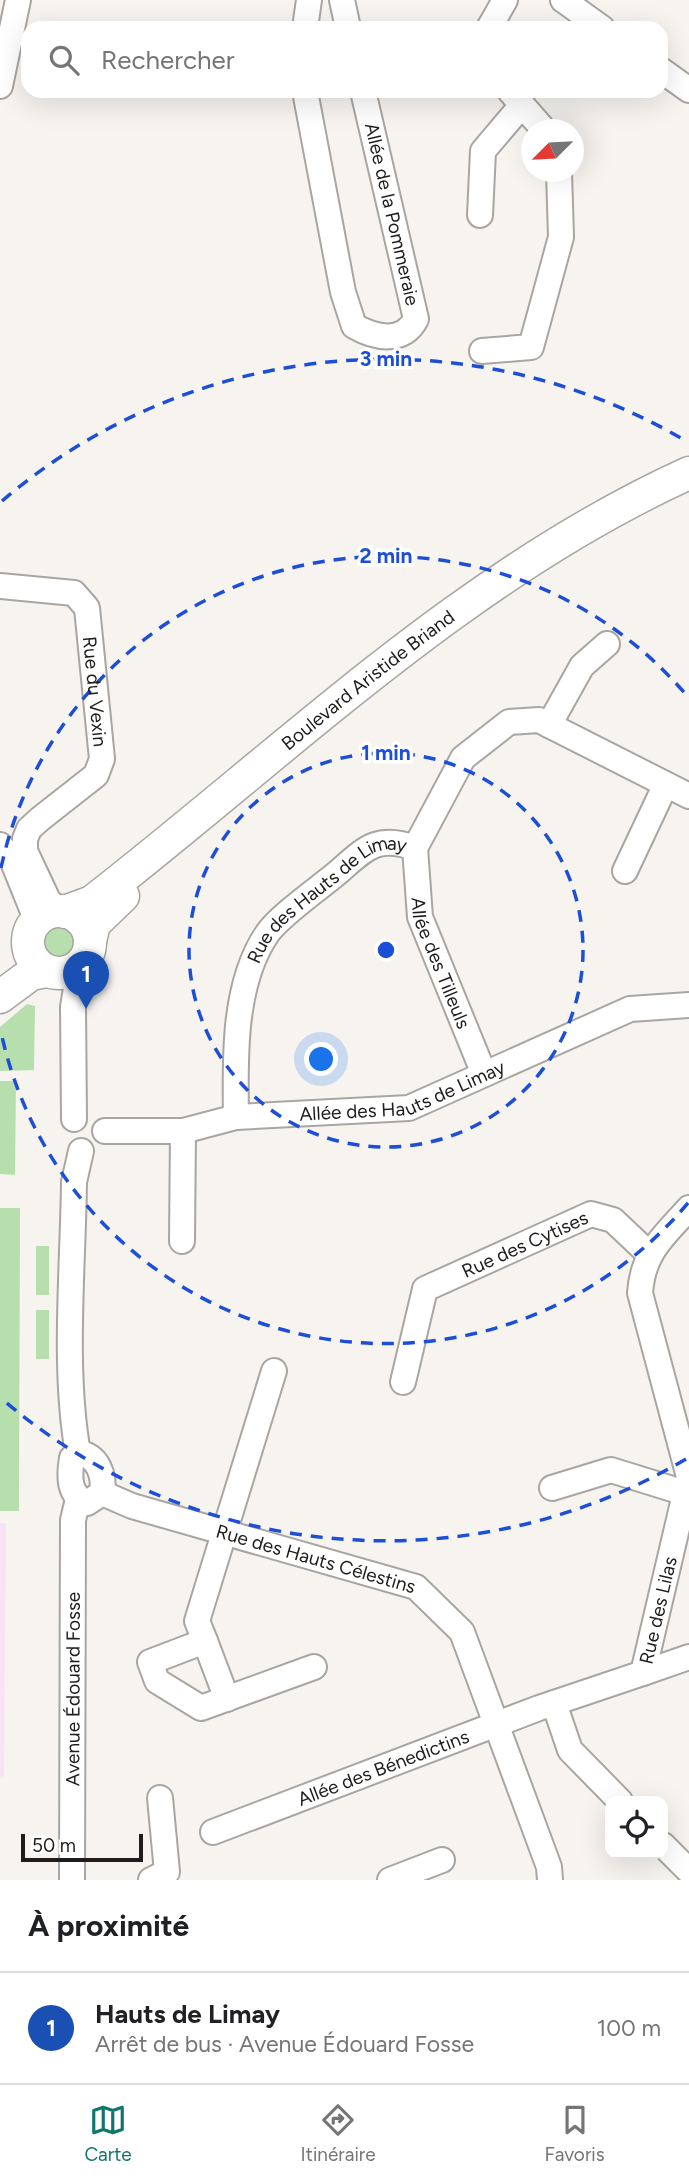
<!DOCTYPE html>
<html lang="fr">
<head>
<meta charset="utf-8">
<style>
  :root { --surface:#fff; --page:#f6f6f6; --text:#202124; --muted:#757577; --line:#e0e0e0; --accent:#0f766e }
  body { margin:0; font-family:Figtree,sans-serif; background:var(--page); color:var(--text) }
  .controls { position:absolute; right:21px; bottom:21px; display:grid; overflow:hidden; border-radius:14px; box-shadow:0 7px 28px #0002 }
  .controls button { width:63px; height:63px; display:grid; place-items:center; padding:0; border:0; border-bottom:2px solid var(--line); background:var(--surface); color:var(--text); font:35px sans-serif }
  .compass { position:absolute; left:521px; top:119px; width:63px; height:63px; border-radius:50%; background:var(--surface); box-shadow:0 7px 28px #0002; rotate:246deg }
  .scale { position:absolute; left:21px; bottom:18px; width:122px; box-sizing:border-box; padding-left:7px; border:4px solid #1e1d1b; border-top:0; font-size:19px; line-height:24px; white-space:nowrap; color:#1e1d1b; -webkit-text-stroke:5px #fff; paint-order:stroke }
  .you { position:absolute; left:322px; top:1060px; width:24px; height:24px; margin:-18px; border:5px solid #fff; border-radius:50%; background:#1a73e8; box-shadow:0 0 0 10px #1a73e833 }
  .badge { display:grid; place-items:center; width:46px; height:46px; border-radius:50%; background:var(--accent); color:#fff; font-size:23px; font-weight:700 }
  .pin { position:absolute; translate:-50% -58px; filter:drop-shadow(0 2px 4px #0008) }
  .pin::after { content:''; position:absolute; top:37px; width:24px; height:21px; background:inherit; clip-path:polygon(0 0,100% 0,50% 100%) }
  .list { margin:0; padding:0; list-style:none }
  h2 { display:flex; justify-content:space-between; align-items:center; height:91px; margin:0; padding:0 28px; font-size:30px }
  h2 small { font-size:23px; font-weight:400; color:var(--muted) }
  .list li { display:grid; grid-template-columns:46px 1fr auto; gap:21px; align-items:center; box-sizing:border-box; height:112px; padding:0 28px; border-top:2px solid var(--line) }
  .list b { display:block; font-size:26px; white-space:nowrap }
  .list p { margin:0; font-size:23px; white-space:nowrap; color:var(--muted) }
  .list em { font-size:23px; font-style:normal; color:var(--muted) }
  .icon { flex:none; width:38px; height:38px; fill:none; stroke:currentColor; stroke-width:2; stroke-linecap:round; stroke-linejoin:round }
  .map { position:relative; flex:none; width:689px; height:1880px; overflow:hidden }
  .search { position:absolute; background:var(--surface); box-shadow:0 7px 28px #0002; left:21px; right:21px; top:21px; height:77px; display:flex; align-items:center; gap:18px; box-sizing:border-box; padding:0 24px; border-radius:21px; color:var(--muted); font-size:26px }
  .sheet { height:203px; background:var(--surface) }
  nav { display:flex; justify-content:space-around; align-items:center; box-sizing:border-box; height:98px; border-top:2px solid var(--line); background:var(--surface); font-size:19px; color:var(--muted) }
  nav a { display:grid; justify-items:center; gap:4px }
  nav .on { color:var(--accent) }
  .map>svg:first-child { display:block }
  .education { fill:#f6e3f4 }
  .green { fill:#b6dfad }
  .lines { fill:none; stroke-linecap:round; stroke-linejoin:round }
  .minor-casing { stroke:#a9a6a2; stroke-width:28 }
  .major-casing { stroke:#a9a6a2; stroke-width:35 }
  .minor { stroke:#fff; stroke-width:24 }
  .major { stroke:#fff; stroke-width:32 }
  .ring { fill:none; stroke:#1d4ed8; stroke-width:3.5; stroke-dasharray:12 9 }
  .labels { text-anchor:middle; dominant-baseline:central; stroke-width:7; stroke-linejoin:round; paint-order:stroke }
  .street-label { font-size:19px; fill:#1e1d1b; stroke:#fff }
  .centre { fill:#1d4ed8; stroke:#fff; stroke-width:3.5 }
  .ring-label { font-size:21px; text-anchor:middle; font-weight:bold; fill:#1d4ed8; stroke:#fff; stroke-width:7; stroke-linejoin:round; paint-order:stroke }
</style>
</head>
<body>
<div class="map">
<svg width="689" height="1880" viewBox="0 0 689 1880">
  <rect width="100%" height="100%" fill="#f7f4f0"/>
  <!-- education -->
  <polygon class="education" points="0,1523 6,1523 4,1776 0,1777"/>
  <!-- green -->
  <g class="green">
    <circle cx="58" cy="942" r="16"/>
    <polygon points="27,1004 35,1006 34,1070 0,1071 0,1027"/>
    <polygon points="0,1081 16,1081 15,1175 0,1174"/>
    <polygon points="0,1208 20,1208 19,1511 0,1511"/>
    <rect x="36" y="1246" width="13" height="49"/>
    <rect x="36" y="1310" width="13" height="49"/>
  </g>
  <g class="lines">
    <defs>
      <g id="minor">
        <polyline points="342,0 348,28"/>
        <polyline points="563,0 602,28"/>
        <polyline points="305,28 309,0"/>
        <polyline points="489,28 505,0"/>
        <polyline points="661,70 689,90"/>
        <polyline points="0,86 18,0"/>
        <path d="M305,91l38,201 11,34c21,12 49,18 62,-7l-53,-228"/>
        <polyline points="510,91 544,130"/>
        <polyline points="480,215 483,151 522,105"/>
        <polyline points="482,351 531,347 561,237 559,172"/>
        <path id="s1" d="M0,586l74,7 13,15 15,151 -6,16 -56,44 -11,10 -4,10v12l23,49 10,11"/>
        <polyline points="549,725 582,666 607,644"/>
        <polyline points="0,845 11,857 34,914 34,924"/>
        <path id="s2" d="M415,848l5,69 64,157"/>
        <polyline points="625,871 665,786"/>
        <path id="s3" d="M236,1117c-1,-58 -3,-133 31,-183 11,-17 51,-45 69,-60 29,-25 40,-40 79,-26l48,-90 46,-36 30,-2 150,76"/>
        <polyline points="74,1119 73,1007 80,964"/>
        <path id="s4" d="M105,1131h78l53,-14 173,-9 221,-99 59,-4"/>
        <polyline points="182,1241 183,1131"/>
        <polyline points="274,1371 197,1621 205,1641 150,1662 157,1681 201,1708 314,1667"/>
        <path id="s5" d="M403,1382l22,-93 166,-75 22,6 35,33"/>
        <path d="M78,1453c-15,-84 -5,-185 -4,-271l7,-31"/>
        <path d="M78,1453c20,2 27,23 24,40l-15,10c-19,-8 -18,-27 -15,-45z"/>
        <polyline points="552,1488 611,1470 685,1493"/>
        <path id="s6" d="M102,1493l30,13 284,81 46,45 87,235 1,13"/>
        <polyline points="205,1641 227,1699"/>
        <polyline points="643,1673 689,1657"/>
        <polyline points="554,1703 570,1750 620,1801"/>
        <path id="s7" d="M213,1832l326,-124 104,-35 46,-196 -49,-184c3,-41 23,-56 49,-85"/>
        <polyline points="663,1845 689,1871"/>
        <path id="s8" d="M72,1880l1,-360 5,-21"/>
        <polyline points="151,1880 167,1872 160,1798"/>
        <polyline points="390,1880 442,1860"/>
      </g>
      <g id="major">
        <circle cx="59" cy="942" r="31"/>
        <path id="s9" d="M65,912l27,-10c193,-150 372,-327 597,-429"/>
        <polyline points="90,941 94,924 123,896"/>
        <polyline points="0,997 31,974 46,971"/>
      </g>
    </defs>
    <!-- minor casing -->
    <use href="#minor" class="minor-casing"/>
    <!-- major casing -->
    <use href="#major" class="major-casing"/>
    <!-- minor -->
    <use href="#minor" class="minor"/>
    <!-- major -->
    <use href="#major" class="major"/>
  </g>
  <!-- distance rings -->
  <g class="ring">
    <circle cx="386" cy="950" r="197"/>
    <path d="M688 1203A394 394 0 0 1 1 1032M1 868A394 394 0 0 1 688 697"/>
    <path d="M686 1459A591 591 0 0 1 2 1399M2 501A591 591 0 0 1 686 441"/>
  </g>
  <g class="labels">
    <!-- street labels -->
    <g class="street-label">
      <text transform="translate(392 214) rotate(77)">Allée de la Pommeraie</text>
      <text stroke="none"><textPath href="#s9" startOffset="383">Boulevard Aristide Briand</textPath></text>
      <text stroke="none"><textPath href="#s1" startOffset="178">Rue du Vexin</textPath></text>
      <text stroke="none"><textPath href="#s3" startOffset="259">Rue des Hauts de Limay</textPath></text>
      <text stroke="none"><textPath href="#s2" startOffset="119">Allée des Tilleuls</textPath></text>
      <text stroke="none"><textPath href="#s4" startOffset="303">Allée des Hauts de Limay</textPath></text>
      <text stroke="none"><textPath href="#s5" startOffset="205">Rue des Cytises</textPath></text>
      <text stroke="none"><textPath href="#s6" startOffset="224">Rue des Hauts Célestins</textPath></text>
      <text stroke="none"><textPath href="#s7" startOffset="523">Rue des Lilas</textPath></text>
      <text stroke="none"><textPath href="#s8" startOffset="191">Avenue Édouard Fosse</textPath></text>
      <text stroke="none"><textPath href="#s7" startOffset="182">Allée des Bénedictins</textPath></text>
    </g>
  </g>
  <circle cx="386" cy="950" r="10" class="centre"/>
  <g class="ring-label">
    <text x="386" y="366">3 min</text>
    <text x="386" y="563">2 min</text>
    <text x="386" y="760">1 min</text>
  </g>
</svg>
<div class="controls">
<button><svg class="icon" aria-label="locate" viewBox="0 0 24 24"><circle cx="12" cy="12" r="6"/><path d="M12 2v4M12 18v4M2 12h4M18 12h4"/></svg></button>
</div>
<svg class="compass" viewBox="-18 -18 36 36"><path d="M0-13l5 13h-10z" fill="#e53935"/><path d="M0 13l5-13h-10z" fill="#757577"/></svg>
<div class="scale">50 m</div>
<div class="you"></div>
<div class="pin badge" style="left:86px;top:1009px;background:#1a4fb4">1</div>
<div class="search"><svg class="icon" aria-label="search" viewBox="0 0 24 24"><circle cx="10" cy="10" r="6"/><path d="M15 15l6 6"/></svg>Rechercher</div>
</div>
<section class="sheet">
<h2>À proximité<small></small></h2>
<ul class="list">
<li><span class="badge" style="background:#1a4fb4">1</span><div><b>Hauts de Limay</b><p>Arrêt de bus · Avenue Édouard Fosse</p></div><em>100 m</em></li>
</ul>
</section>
<nav>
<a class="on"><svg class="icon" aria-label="map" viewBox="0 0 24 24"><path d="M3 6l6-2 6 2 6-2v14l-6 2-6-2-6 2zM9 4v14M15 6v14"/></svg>Carte</a>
<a><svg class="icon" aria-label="directions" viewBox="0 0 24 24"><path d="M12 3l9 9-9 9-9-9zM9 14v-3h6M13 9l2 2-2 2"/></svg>Itinéraire</a>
<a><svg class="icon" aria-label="saved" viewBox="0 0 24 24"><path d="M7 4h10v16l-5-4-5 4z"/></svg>Favoris</a>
</nav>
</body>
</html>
